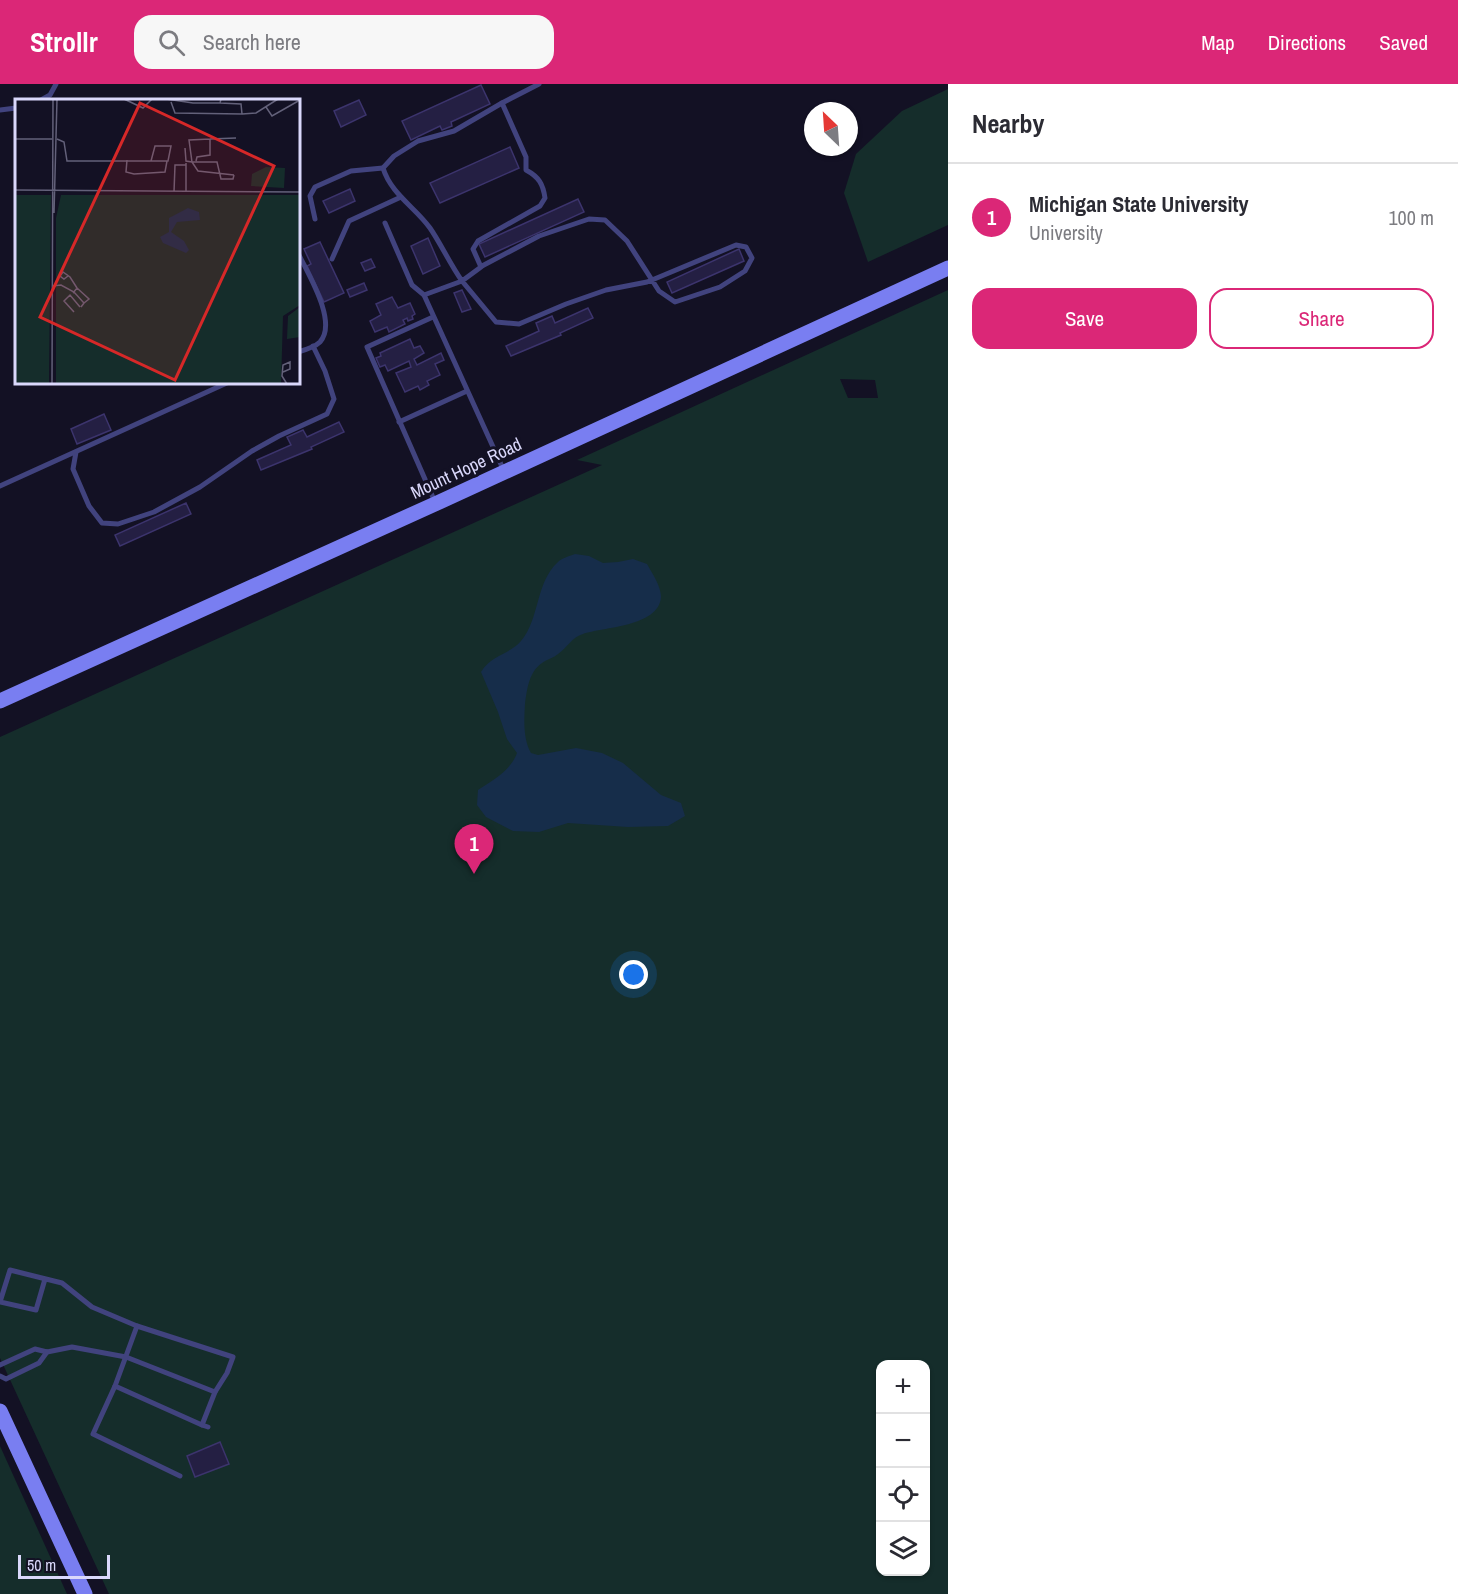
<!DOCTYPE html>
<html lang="en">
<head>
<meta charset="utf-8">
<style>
  :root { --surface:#fff; --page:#f7f7f7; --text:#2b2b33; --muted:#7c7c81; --line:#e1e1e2; --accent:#db2777 }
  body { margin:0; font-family:"Archivo Narrow",sans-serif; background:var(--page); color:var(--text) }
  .controls { position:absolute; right:18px; bottom:18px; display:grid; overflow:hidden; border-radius:12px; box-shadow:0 2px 4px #0004 }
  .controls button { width:54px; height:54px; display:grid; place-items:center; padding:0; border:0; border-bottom:2px solid var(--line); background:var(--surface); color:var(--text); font:30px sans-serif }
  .compass { position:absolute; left:804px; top:18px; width:54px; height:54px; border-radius:50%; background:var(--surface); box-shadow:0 2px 4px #0004; rotate:335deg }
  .scale { position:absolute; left:18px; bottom:15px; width:92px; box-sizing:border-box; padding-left:6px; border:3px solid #dad8fb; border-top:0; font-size:16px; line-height:21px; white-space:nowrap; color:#dad8fb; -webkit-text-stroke:4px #131124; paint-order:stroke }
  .you { position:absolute; left:634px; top:891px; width:21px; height:21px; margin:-15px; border:4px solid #fff; border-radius:50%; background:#1a73e8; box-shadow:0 0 0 9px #1a73e833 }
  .badge { display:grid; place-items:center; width:39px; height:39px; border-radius:50%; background:var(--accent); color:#fff; font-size:20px; font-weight:700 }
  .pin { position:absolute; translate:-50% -50px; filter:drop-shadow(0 2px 3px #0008) }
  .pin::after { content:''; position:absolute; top:32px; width:21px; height:18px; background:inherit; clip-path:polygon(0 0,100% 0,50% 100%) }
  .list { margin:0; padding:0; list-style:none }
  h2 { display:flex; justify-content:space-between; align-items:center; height:78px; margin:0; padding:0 24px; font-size:26px }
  h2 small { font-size:20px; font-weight:400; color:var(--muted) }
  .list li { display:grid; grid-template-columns:39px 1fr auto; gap:18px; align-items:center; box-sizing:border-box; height:108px; padding:0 24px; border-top:2px solid var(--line) }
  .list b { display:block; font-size:22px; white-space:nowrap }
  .list p { margin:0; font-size:20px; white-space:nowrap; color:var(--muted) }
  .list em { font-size:20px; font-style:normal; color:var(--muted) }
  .actions { display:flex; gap:12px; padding:18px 24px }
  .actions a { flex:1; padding:14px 0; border:2px solid var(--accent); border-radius:18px; text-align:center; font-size:21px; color:var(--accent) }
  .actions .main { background:var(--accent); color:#fff }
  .icon { flex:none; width:33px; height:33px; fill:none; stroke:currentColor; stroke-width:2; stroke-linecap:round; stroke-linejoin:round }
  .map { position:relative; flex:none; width:948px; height:1510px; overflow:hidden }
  header { display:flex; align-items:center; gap:36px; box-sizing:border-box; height:84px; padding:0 30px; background:var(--accent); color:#fff }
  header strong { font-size:28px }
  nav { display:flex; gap:33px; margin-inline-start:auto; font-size:21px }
  .search { width:420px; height:54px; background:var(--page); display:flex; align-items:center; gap:15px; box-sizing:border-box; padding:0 21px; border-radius:18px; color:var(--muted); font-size:22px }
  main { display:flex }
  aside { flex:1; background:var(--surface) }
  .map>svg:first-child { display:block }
  .green { fill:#152d2b; fill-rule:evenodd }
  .water { fill:#162d4a }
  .building { fill:#241f43; stroke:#3c346d; stroke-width:1.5 }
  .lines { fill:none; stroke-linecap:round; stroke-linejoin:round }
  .lane { stroke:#41437e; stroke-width:5 }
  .secondary { stroke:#797ef1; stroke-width:15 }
  .labels { text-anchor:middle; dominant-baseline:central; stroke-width:6; stroke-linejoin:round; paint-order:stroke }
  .street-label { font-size:18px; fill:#dad8fb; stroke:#131124 }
  .inset-road { fill:none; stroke:#63617a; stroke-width:1.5 }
  .view { fill:#d62828; fill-opacity:0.15; stroke:#d62828; stroke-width:3 }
  .inset-edge { fill:none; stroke:#dad8fb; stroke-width:3 }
</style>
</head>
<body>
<header>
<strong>Strollr</strong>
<div class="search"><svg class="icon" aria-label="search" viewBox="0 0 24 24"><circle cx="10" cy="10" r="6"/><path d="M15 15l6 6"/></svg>Search here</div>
<nav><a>Map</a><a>Directions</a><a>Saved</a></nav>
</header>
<main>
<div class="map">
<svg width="948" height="1510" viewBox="0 0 948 1510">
  <rect width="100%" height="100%" fill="#131124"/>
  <!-- green -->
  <g class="green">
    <polygon points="948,5 948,141 868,178 844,109 856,70 902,27"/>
    <path d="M948,206v1304h-839l-109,-236v-621l602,-272 -25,-5zM840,295l35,1 3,18h-30zM880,1280h46v208h-46z"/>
    <polygon points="0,1362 67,1510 0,1510"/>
  </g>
  <!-- water -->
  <path class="water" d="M575,470l14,2 14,7 15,-1 15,-3 14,5c5,9 14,22 14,33 -2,30 -59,30 -78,37 -11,3 -16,14 -25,20 -4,4 -11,5 -16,9 -13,9 -15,26 -17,41 -1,16 -2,35 6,49l7,2 38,-7 26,5 21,10 38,32 20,8 4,13 -17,10 -40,1 -60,-4 -29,9 -26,-1 -27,-14 -9,-12 1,-15c15,-10 33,-20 39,-37l-10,-14 -9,-27 -17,-40c11,-18 28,-17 40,-31 19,-22 14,-58 37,-79 4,-4 12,-6 17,-8z"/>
  <!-- building -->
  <g class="building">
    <polygon points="481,1 490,20 451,38 452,42 442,46 440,42 411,56 402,37"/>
    <polygon points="359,16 366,31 341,43 334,27"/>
    <polygon points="510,63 519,84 440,119 430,99"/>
    <polygon points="350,105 355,117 329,129 323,117"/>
    <polygon points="578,115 584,128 485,173 479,160"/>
    <polygon points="428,154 440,182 423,190 411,162"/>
    <polygon points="320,158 344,209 324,218 307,182 311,180 304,165"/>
    <polygon points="739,165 744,177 672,209 667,198"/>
    <polygon points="371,175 375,183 365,187 361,179"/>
    <polygon points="364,199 367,206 350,213 347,206"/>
    <polygon points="462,206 471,225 462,228 454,209"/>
    <polygon points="392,213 398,224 410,219 415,230 412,232 413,235 408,237 407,234 403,236 405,240 389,248 387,243 375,248 370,237 381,231 376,220"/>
    <polygon points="588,224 593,234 560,249 561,251 511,272 506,262 539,247 536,239 552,232 555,239"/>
    <polygon points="410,255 414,264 420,262 424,269 414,275 417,281 441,269 444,276 435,280 440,291 427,297 429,301 420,306 418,302 405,308 396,289 411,283 409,277 388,287 385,281 380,283 376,274 381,272 380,269"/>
    <polygon points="104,330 111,346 77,360 71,345"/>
    <polygon points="339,338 344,348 311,363 312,365 261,386 257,376 291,361 287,353 303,346 307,353"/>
    <polygon points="186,419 191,430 120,462 115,451"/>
    <polygon points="220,1358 229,1380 195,1393 187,1372"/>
  </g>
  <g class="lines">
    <!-- lane -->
    <g class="lane">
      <polyline points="41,16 50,11 56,0"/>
      <polyline points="502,19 539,0"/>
      <polyline points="0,26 16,24"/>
      <polyline points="315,135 310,112 315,103 351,87 383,84"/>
      <path d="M385,139l27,62 12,10 38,-14 34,41 23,2 47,-20 40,-14 41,-8 5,-2 84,-35 10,2 6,11 -7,13 -25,16 -45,15 -16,-11 -32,-50 -22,-21 -16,-1 -50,17 -57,30 -1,1 -19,14c-12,-17 -21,-37 -32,-53 -15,-21 -39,-34 -47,-60l11,-12 24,-15 36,-10 48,-28 24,54v13c13,7 17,14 19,28l-5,8 -62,35 -5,8 8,18"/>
      <path d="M298,169c10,21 40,69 22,89 -5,5 -15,8 -22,10"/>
      <polyline points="332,175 349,137 401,113"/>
      <polyline points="424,211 504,387"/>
      <polyline points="433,233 367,263 435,418"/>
      <polyline points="399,338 467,307"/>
      <polyline points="76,368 73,385 89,422 102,439 118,440 154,428 200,403 252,367 279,352 327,330 334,315 325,287 313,262"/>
      <polyline points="0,402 229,298"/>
      <polyline points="45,1195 36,1226 0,1218 10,1186 62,1199 92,1223 137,1242"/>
      <polyline points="0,1281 35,1265 47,1268 72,1263 126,1273 215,1308 202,1341 208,1343"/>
      <polyline points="0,1292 6,1295 39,1279 47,1268"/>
      <polyline points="115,1302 137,1242 233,1273 227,1289 215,1308"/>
      <polyline points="180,1392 93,1350 115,1302 202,1341"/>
    </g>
    <!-- secondary -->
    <g class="secondary">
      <polyline points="0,617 435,420 948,184"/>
      <polyline points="0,1327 85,1510"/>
    </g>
  </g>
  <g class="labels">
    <!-- street labels -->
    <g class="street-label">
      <text transform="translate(466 384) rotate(-25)">Mount Hope Road</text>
    </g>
  </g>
  <!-- overview -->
  <g transform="translate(15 15)">
    <rect width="285" height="285" fill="#131124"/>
    <path d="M251,68l19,1 -1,20 -33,-2 1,-12zM0,96h36l-2,189h-34zM46,96h239v110l-17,11 -2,68h-225v-166zM285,208v30l-13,2 1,-23z" fill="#152d2b"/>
    <path d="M173,109l11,4 1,8 -23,2 -6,10 13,9 5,9 -3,3 -23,-10 -3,-6 9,-5v-14z" fill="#162d4a"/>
    <path class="inset-road" d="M109,0l19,9 9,-9M151,0l27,4h27l1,-4M156,3l4,11 67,1 -1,-10 -21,-1M251,8l6,9 28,-16M227,15l14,-1 22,-14M0,40h37M42,40l7,3 3,19h101l3,-15h-16l-4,15M195,40l26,-1M170,49l1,13 6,1 6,9 36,4M112,61l-1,12 8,2 31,-2 2,-11M181,62l1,-4 13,-2v-16l-21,1 3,22h25l4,17h12l1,-4M0,91l285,2M159,93l1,-27h11M171,93v-29M39,114l3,-114M53,177l-4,3 -4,-3 3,-4 7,5 7,11M37,187l9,-1 13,7 10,11 -3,4M58,194l4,-5 12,11 -5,4M59,213l-10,-11 6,-6 10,12M268,273l7,-3v-7l-7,3 -1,11 5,8M37,285l1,-285"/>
    <path class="view" d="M125,4l134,63 -99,214 -135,-63z"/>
    <rect width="285" height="285" class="inset-edge"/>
  </g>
</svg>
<div class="controls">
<button>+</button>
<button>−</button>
<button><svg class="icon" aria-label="locate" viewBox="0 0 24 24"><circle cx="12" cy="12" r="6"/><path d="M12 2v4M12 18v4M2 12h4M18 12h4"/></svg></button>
<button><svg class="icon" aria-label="layers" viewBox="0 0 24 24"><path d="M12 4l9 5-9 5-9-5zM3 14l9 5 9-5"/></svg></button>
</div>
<svg class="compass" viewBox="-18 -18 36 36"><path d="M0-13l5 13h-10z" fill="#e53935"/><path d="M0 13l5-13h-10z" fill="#7c7c81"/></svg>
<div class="scale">50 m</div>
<div class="you"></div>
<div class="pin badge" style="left:474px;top:790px">1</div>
</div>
<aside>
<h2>Nearby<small></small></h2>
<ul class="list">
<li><span class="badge">1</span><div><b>Michigan State University</b><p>University</p></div><em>100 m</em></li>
</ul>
<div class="actions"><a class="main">Save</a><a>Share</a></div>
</aside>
</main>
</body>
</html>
